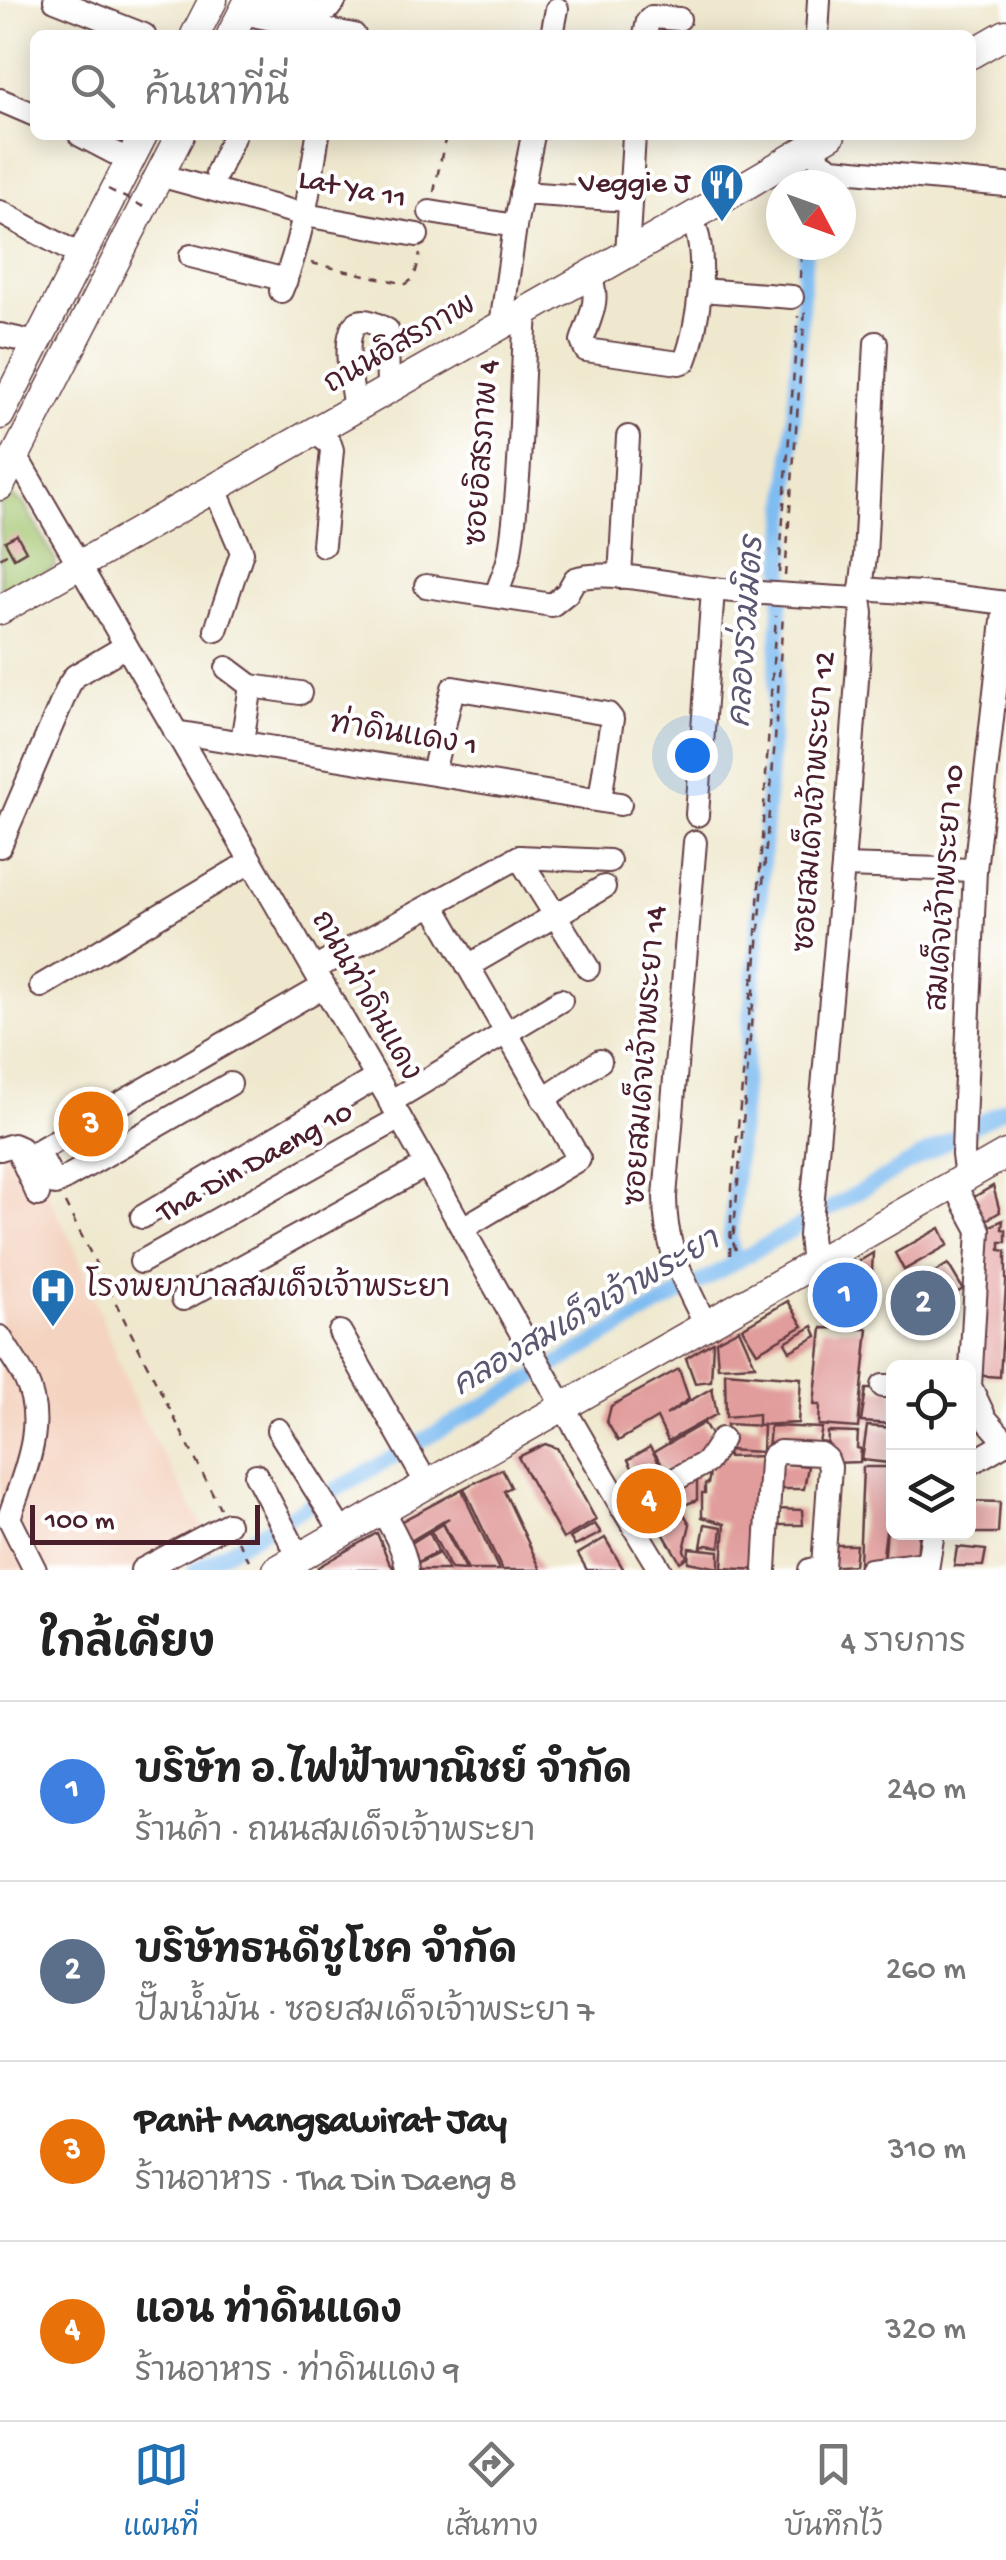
<!DOCTYPE html>
<html lang="th">
<head>
<meta charset="utf-8">
<style>
  :root { --surface:#fff; --page:#f6f6f6; --text:#222; --muted:#767676; --line:#e0e0e0; --accent:#1f6fb2 }
  body { margin:0; font-family:"Gochi Hand","Playpen Sans Thai",sans-serif; background:var(--page); color:var(--text) }
  .controls { position:absolute; right:30px; bottom:30px; display:grid; overflow:hidden; border-radius:15px; box-shadow:0 5px 25px #0003 }
  .controls button { width:90px; height:90px; display:grid; place-items:center; padding:0; border:0; border-bottom:2px solid var(--line); background:var(--surface); color:var(--text); font:50px sans-serif }
  .compass { position:absolute; left:766px; top:170px; width:90px; height:90px; border-radius:50%; background:var(--surface); box-shadow:0 5px 25px #0003; rotate:131deg }
  .scale { position:absolute; left:30px; bottom:25px; width:230px; box-sizing:border-box; padding-left:10px; border:5px solid #4a1f2b; border-top:0; font-size:28px; line-height:35px; white-space:nowrap; color:#4a1f2b; -webkit-text-stroke:8px #fff; paint-order:stroke }
  .you { position:absolute; left:692px; top:755px; width:35px; height:35px; margin:-25px; border:8px solid #fff; border-radius:50%; background:#1a73e8; box-shadow:0 0 0 15px #1a73e833 }
  .badge { display:grid; place-items:center; width:65px; height:65px; border-radius:50%; background:var(--accent); color:#fff; font-size:32px; font-weight:700 }
  .pin { position:absolute; translate:-50% -50%; border:5px solid #fff; box-shadow:0 2px 10px #0006 }
  .list { margin:0; padding:0; list-style:none }
  h2 { display:flex; justify-content:space-between; align-items:center; height:130px; margin:0; padding:0 40px; font-size:42px }
  h2 small { font-size:32px; font-weight:400; color:var(--muted) }
  .list li { display:grid; grid-template-columns:65px 1fr auto; gap:30px; align-items:center; box-sizing:border-box; height:180px; padding:0 40px; border-top:2px solid var(--line) }
  .list b { display:block; font-size:38px; white-space:nowrap }
  .list p { margin:0; font-size:32px; white-space:nowrap; color:var(--muted) }
  .list em { font-size:32px; font-style:normal; color:var(--muted) }
  .icon { flex:none; width:55px; height:55px; fill:none; stroke:currentColor; stroke-width:2; stroke-linecap:round; stroke-linejoin:round }
  .map { position:relative; flex:none; width:1006px; height:1570px; overflow:hidden }
  .search { position:absolute; background:var(--surface); box-shadow:0 5px 25px #0003; left:30px; right:30px; top:30px; height:110px; display:flex; align-items:center; gap:25px; box-sizing:border-box; padding:0 35px; border-radius:15px; color:var(--muted); font-size:38px }
  .sheet { height:850px; background:var(--surface) }
  nav { display:flex; justify-content:space-around; align-items:center; box-sizing:border-box; height:140px; border-top:2px solid var(--line); background:var(--surface); font-size:28px; color:var(--muted) }
  nav a { display:grid; justify-items:center; gap:5px }
  nav .on { color:var(--accent) }
  .map>svg:first-child { display:block }
  .built { fill:#f4d3c0 }
  .green { fill:#a0c36c; stroke:#75714c; stroke-width:2.5 }
  .lines { fill:none; stroke-linecap:round; stroke-linejoin:round }
  .canal { stroke:#7ebcf1; stroke-width:15 }
  .building { fill:#e19d9c }
  .minor-casing { stroke:#633d43; stroke-width:26 }
  .major-casing { stroke:#633d43; stroke-width:31 }
  .path { stroke:#633d43; stroke-width:2.5; stroke-dasharray:8 8; stroke-linecap:butt }
  .minor { stroke:#fff; stroke-width:22 }
  .major { stroke:#fff; stroke-width:28 }
  .path-bridge { stroke:#633d43; stroke-width:2.5; stroke-dasharray:8 8; stroke-linecap:butt }
  .labels { text-anchor:middle; dominant-baseline:central; stroke-width:8; stroke-linejoin:round; paint-order:stroke }
  .poi-label { font-size:30px; fill:#4a1f2b; stroke:#fff; text-anchor:end }
  .street-label { font-size:30px; fill:#4a1f2b; stroke:#fff }
  .water-label { font-size:32px; font-style:italic; fill:#5c5670; stroke:#fff }
</style>
</head>
<body>
<div class="map">
<svg width="1006" height="1570" viewBox="0 0 1006 1570">
  <rect width="100%" height="100%" fill="#fff"/>
  <filter id="ink" filterUnits="userSpaceOnUse"><feTurbulence type="fractalNoise" baseFrequency=".01" numOctaves="2"/><feDisplacementMap in="SourceGraphic" scale="20" xChannelSelector="R" yChannelSelector="G"/><feConvolveMatrix kernelMatrix="1 2 1 2 8 2 1 2 1" color-interpolation-filters="sRGB"/></filter>
  <filter id="wash" filterUnits="userSpaceOnUse"><feTurbulence type="fractalNoise" baseFrequency=".0048" numOctaves="4" result="noise"/><feDisplacementMap in="SourceGraphic" scale="40" xChannelSelector="R" yChannelSelector="G"/><feGaussianBlur stdDeviation="2.25" result="paint"/><feColorMatrix in="noise" values="0 0 0 0 0 0 0 0 0 0 0 0 0 0 0 0 0 1.4 0 .05"/><feComposite in="paint" operator="in"/></filter>
  <g filter="url(#wash)">
    <rect width="100%" height="100%" fill="#efe8ce"/>
    <!-- built -->
    <polygon class="built" points="15,1127 76,1251 135,1404 210,1540 157,1570 0,1570 0,1135"/>
    <!-- green -->
    <polygon class="green" points="12,496 24,504 56,561 54,568 0,597 0,504 7,497"/>
    <g class="lines">
      <!-- canal -->
      <g class="canal">
        <polyline points="738,1261 733,1253 730,1237 757,943 806,245"/>
        <polyline points="195,1570 1006,1108"/>
      </g>
    </g>
    <g id="blocks">
      <!-- building -->
      <g class="building">
        <polygon points="17,535 26,551 14,558 5,541"/>
        <polygon points="993,1186 1000,1212 979,1224 969,1200"/>
        <polygon points="1003,1220 1002,1229 1006,1230 1006,1242 1000,1242 1000,1250 1006,1251 1006,1285 1000,1377 973,1375 982,1230"/>
        <polygon points="940,1228 948,1245 904,1270 895,1253"/>
        <polygon points="873,1253 870,1304 837,1322 816,1287"/>
        <polygon points="948,1264 963,1289 920,1314 906,1290"/>
        <polygon points="788,1301 803,1326 757,1352 742,1328"/>
        <polygon points="813,1326 817,1336 790,1351 785,1342"/>
        <polygon points="822,1328 868,1329 858,1428 819,1425 820,1405 814,1405"/>
        <polygon points="739,1329 755,1365 718,1367 716,1341"/>
        <polygon points="713,1342 711,1381 695,1383 686,1358"/>
        <polygon points="679,1369 689,1399 666,1415 712,1388 717,1414 668,1441 657,1418 618,1441 607,1422 611,1406"/>
        <polygon points="725,1372 801,1378 798,1423 758,1425 758,1414 726,1417"/>
        <polygon points="866,1389 894,1389 894,1424 861,1422"/>
        <polygon points="704,1423 715,1441 671,1479 654,1452"/>
        <polygon points="727,1424 763,1426 762,1452 726,1450"/>
        <polygon points="770,1426 822,1428 817,1453 768,1451"/>
        <polygon points="867,1426 894,1428 889,1463 862,1460"/>
        <polygon points="828,1432 858,1433 857,1448 861,1449 860,1462 832,1463 827,1455"/>
        <polygon points="545,1444 557,1448 596,1520 563,1539 518,1457"/>
        <polygon points="650,1447 662,1468 639,1481 628,1460"/>
        <polygon points="728,1455 728,1457 766,1456 761,1570 722,1568 725,1524 702,1517 702,1493 705,1493 705,1484 708,1484 713,1457"/>
        <polygon points="775,1463 808,1466 804,1489 775,1489"/>
        <polygon points="863,1467 894,1467 891,1492 894,1486 894,1532 919,1532 917,1561 884,1566 888,1515 882,1563 859,1564"/>
        <polygon points="502,1469 511,1487 504,1491 541,1570 502,1570 464,1488"/>
        <polygon points="697,1470 697,1500 687,1504 672,1484"/>
        <polygon points="667,1486 690,1524 684,1550 687,1557 680,1562 643,1499"/>
        <polygon points="462,1489 469,1506 499,1570 468,1570 443,1523 449,1518 402,1546 400,1522"/>
        <polygon points="969,1501 1000,1502 998,1533 969,1533"/>
        <polygon points="775,1509 802,1510 803,1525 775,1525"/>
        <polygon points="442,1524 466,1570 451,1569 431,1531"/>
        <polygon points="595,1524 601,1533 575,1546 570,1538"/>
        <polygon points="705,1524 722,1527 720,1547 707,1545 701,1547"/>
        <polygon points="429,1532 438,1551 412,1565 405,1547"/>
        <polygon points="377,1533 389,1562 395,1570 317,1570 318,1567"/>
        <polygon points="605,1538 624,1570 587,1570 578,1554"/>
        <polygon points="826,1545 856,1545 854,1565 824,1567"/>
        <polygon points="957,1547 986,1550 983,1566 954,1566"/>
        <polygon points="689,1548 719,1551 719,1568 688,1562"/>
        <polygon points="439,1553 448,1570 411,1570 412,1566"/>
      </g>
    </g>
  </g>
  <g filter="url(#ink)">
    <use href="#blocks" fill-opacity="0" stroke="#633d43" stroke-width="2.5"/>
    <g class="lines">
      <defs>
        <g id="minor">
          <polyline points="55,0 144,35"/>
          <polyline points="263,0 319,13 328,9 335,0"/>
          <polyline points="242,13 354,35"/>
          <polyline points="552,35 557,9"/>
          <polyline points="645,35 648,21 652,17 679,19"/>
          <polyline points="817,35 819,0"/>
          <polyline points="0,100 35,115"/>
          <polyline points="80,135 130,161"/>
          <polyline points="812,147 821,162 832,169 1006,185"/>
          <polyline points="217,173 234,135"/>
          <polyline points="159,175 305,215 417,235"/>
          <polyline points="521,193 629,200"/>
          <polyline points="0,212 81,256"/>
          <polyline points="430,212 515,226"/>
          <polyline points="627,255 634,135"/>
          <polyline points="191,256 286,280"/>
          <path d="M589,277c13,21 0,42 -7,64l4,9 93,13 6,-2c13,-33 26,-113 5,-143"/>
          <polyline points="701,290 792,297"/>
          <path d="M281,291c21,-50 28,-102 37,-156"/>
          <polyline points="501,326 515,226 533,135"/>
          <polyline points="0,335 36,343"/>
          <path d="M355,409c-2,-16 -18,-88 9,-88 8,0 17,6 23,9l1,61"/>
          <polyline points="315,432 330,444 332,450 323,545"/>
          <path d="M16,456c124,217 252,431 376,648 89,156 174,313 268,466"/>
          <polyline points="215,489 242,552 216,630"/>
          <polyline points="620,577 628,437"/>
          <path d="M426,586l126,19 15,-12 8,-14c32,-11 103,7 138,10 49,5 98,7 147,10"/>
          <polyline points="861,589 934,594 1006,603"/>
          <path d="M496,596c4,-15 12,-29 14,-44 12,-79 11,-160 16,-240"/>
          <polyline points="227,668 251,686 242,741"/>
          <polyline points="251,686 300,693"/>
          <polyline points="175,732 620,804"/>
          <polyline points="433,773 453,688 608,714 612,719 600,800"/>
          <polyline points="697,815 713,589"/>
          <path d="M695,842l-30,355c0,54 19,82 41,129"/>
          <polyline points="0,846 69,685 75,676 126,646"/>
          <polyline points="519,857 588,968"/>
          <polyline points="843,866 975,870"/>
          <polyline points="433,905 579,1159 463,1228"/>
          <polyline points="468,966 604,887"/>
          <polyline points="314,969 519,857 609,861"/>
          <polyline points="41,986 250,862"/>
          <polyline points="230,1084 55,1184 38,1151 324,986"/>
          <polyline points="543,1099 600,1061"/>
          <polyline points="390,1102 561,1000"/>
          <polyline points="0,1149 13,1145 20,1148 20,1155 38,1195"/>
          <polyline points="966,1177 963,1155 964,1123 975,870 1005,603"/>
          <polyline points="954,1184 979,1230 970,1386 985,1418 1006,1442"/>
          <polyline points="142,1217 376,1078"/>
          <polyline points="141,1262 400,1118"/>
          <polyline points="813,1265 810,1236 813,1197 843,866 862,613 860,599 865,556 876,343"/>
          <polyline points="183,1299 427,1165"/>
          <polyline points="340,1332 427,1484"/>
          <path d="M0,1337c8,14 18,27 25,41 23,47 -1,95 -16,140l26,52"/>
          <polyline points="883,1386 894,1386"/>
          <polyline points="278,1430 343,1533"/>
          <polyline points="968,1465 1006,1443"/>
          <polyline points="256,1475 299,1557"/>
          <polyline points="622,1508 707,1462 722,1439"/>
          <path d="M382,1510c10,19 23,39 25,60"/>
          <polyline points="142,1570 228,1524"/>
          <polyline points="765,1570 771,1461 773,1456 780,1452 821,1454 827,1459 830,1467 823,1567 810,1570"/>
          <polyline points="870,1570 927,1563"/>
          <polyline points="927,1570 933,1532"/>
        </g>
        <g id="major">
          <polyline points="195,35 213,0"/>
          <polyline points="231,35 249,0"/>
          <polyline points="971,54 1006,34"/>
          <polyline points="0,415 143,135"/>
          <polyline points="0,486 180,135"/>
          <polyline points="0,610 690,218 831,135"/>
          <polyline points="277,1570 1006,1154"/>
        </g>
      </defs>
      <!-- minor casing -->
      <use href="#minor" class="minor-casing"/>
      <!-- major casing -->
      <use href="#major" class="major-casing"/>
      <!-- path -->
      <g class="path">
        <polyline points="803,176 805,185"/>
        <polyline points="434,192 446,135"/>
        <path d="M311,263l95,21c11,-6 11,-19 14,-30"/>
        <polyline points="800,278 802,245"/>
        <polyline points="0,558 11,551"/>
        <polyline points="779,573 798,316"/>
        <polyline points="785,576 805,310"/>
        <polyline points="65,1203 220,1508"/>
        <polyline points="736,1250 733,1242 775,740 783,614"/>
        <polyline points="730,1255 732,1187 754,966 776,616"/>
        <polyline points="238,1541 249,1560"/>
      </g>
      <!-- minor -->
      <use href="#minor" class="minor"/>
      <!-- major -->
      <use href="#major" class="major"/>
      <!-- path-bridge -->
      <polyline class="path-bridge" points="108,189 150,210"/>
    </g>
  </g>
  <!-- icons -->
  <defs>
    <symbol id="restaurant-pin" viewBox="-11 -11 22 30"><path d="M0 17L-7.5 6A9.5 9.5 0 1 1 7.5 6Z" fill="#1f6fb2" stroke="#fff"/><path d="M-5-6h1v4h1v-4h1v4h1v-4h1v5L-1.5 .5V6h-2V.5L-5-1ZM5-6V6H3V1.5H1.5Q1.5-4 5-6Z" fill="#fff"/></symbol>
    <symbol id="hospital-pin" viewBox="-11 -11 22 30"><path d="M0 17L-7.5 6A9.5 9.5 0 1 1 7.5 6Z" fill="#1f6fb2" stroke="#fff"/><path d="M-5-5h3v3.5h4V-5h3V5h-3V1.5h-4V5h-3Z" fill="#fff"/></symbol>
  </defs>
  <g fill-rule="evenodd">
    <use href="#restaurant-pin" x="697" y="160" width="50" height="68"/>
    <use href="#hospital-pin" x="28" y="1265" width="50" height="68"/>
  </g>
  <g class="labels">
    <!-- poi labels -->
    <g class="poi-label">
      <text x="690" y="185">Veggie J</text>
      <text x="86" y="1290" text-anchor="start">โรงพยาบาลสมเด็จเจ้าพระยา</text>
    </g>
    <!-- street labels -->
    <g class="street-label">
      <text transform="translate(352 191) rotate(11)">Lat Ya 11</text>
      <text transform="translate(401 346) rotate(-30)">ถนนอิสรภาพ</text>
      <text transform="translate(485 453) rotate(-86)">ซอยอิสรภาพ 4</text>
      <text transform="translate(403 737) rotate(9)">ท่าดินแดง 1</text>
      <text transform="translate(817 802) rotate(-86)">ซอยสมเด็จเจ้าพระยา 12</text>
      <text transform="translate(948 888) rotate(-86)">สมเด็จเจ้าพระยา 10</text>
      <text transform="translate(364 997) rotate(60)">ถนนท่าดินแดง</text>
      <text transform="translate(648 1056) rotate(-86)">ซอยสมเด็จเจ้าพระยา 14</text>
      <text transform="translate(256 1164) rotate(-29)">Tha Din Daeng 10</text>
    </g>
    <!-- water labels -->
    <g class="water-label">
      <text transform="translate(749 632) rotate(-86)">คลองร่วมมิตร</text>
      <text transform="translate(587 1315) rotate(-30)">คลองสมเด็จเจ้าพระยา</text>
    </g>
  </g>
</svg>
<div class="controls">
<button><svg class="icon" aria-label="locate" viewBox="0 0 24 24"><circle cx="12" cy="12" r="6"/><path d="M12 2v4M12 18v4M2 12h4M18 12h4"/></svg></button>
<button><svg class="icon" aria-label="layers" viewBox="0 0 24 24"><path d="M12 4l9 5-9 5-9-5zM3 14l9 5 9-5"/></svg></button>
</div>
<svg class="compass" viewBox="-18 -18 36 36"><path d="M0-13l5 13h-10z" fill="#e53935"/><path d="M0 13l5-13h-10z" fill="#767676"/></svg>
<div class="scale">100 m</div>
<div class="you"></div>
<div class="pin badge" style="left:845px;top:1295px;background:#3f7fe0">1</div>
<div class="pin badge" style="left:923px;top:1303px;background:#5c6f8a">2</div>
<div class="pin badge" style="left:91px;top:1124px;background:#e8710a">3</div>
<div class="pin badge" style="left:649px;top:1501px;background:#e8710a">4</div>
<div class="search"><svg class="icon" aria-label="search" viewBox="0 0 24 24"><circle cx="10" cy="10" r="6"/><path d="M15 15l6 6"/></svg>ค้นหาที่นี่</div>
</div>
<section class="sheet">
<h2>ใกล้เคียง<small>4 รายการ</small></h2>
<ul class="list">
<li><span class="badge" style="background:#3f7fe0">1</span><div><b>บริษัท อ.ไฟฟ้าพาณิชย์ จำกัด</b><p>ร้านค้า · ถนนสมเด็จเจ้าพระยา</p></div><em>240 m</em></li>
<li><span class="badge" style="background:#5c6f8a">2</span><div><b>บริษัทธนดีชูโชค จำกัด</b><p>ปั๊มน้ำมัน · ซอยสมเด็จเจ้าพระยา 7</p></div><em>260 m</em></li>
<li><span class="badge" style="background:#e8710a">3</span><div><b>Panit Mangsawirat Jay</b><p>ร้านอาหาร · Tha Din Daeng 8</p></div><em>310 m</em></li>
<li><span class="badge" style="background:#e8710a">4</span><div><b>แอน ท่าดินแดง</b><p>ร้านอาหาร · ท่าดินแดง 9</p></div><em>320 m</em></li>
</ul>
</section>
<nav>
<a class="on"><svg class="icon" aria-label="map" viewBox="0 0 24 24"><path d="M3 6l6-2 6 2 6-2v14l-6 2-6-2-6 2zM9 4v14M15 6v14"/></svg>แผนที่</a>
<a><svg class="icon" aria-label="directions" viewBox="0 0 24 24"><path d="M12 3l9 9-9 9-9-9zM9 14v-3h6M13 9l2 2-2 2"/></svg>เส้นทาง</a>
<a><svg class="icon" aria-label="saved" viewBox="0 0 24 24"><path d="M7 4h10v16l-5-4-5 4z"/></svg>บันทึกไว้</a>
</nav>
</body>
</html>
